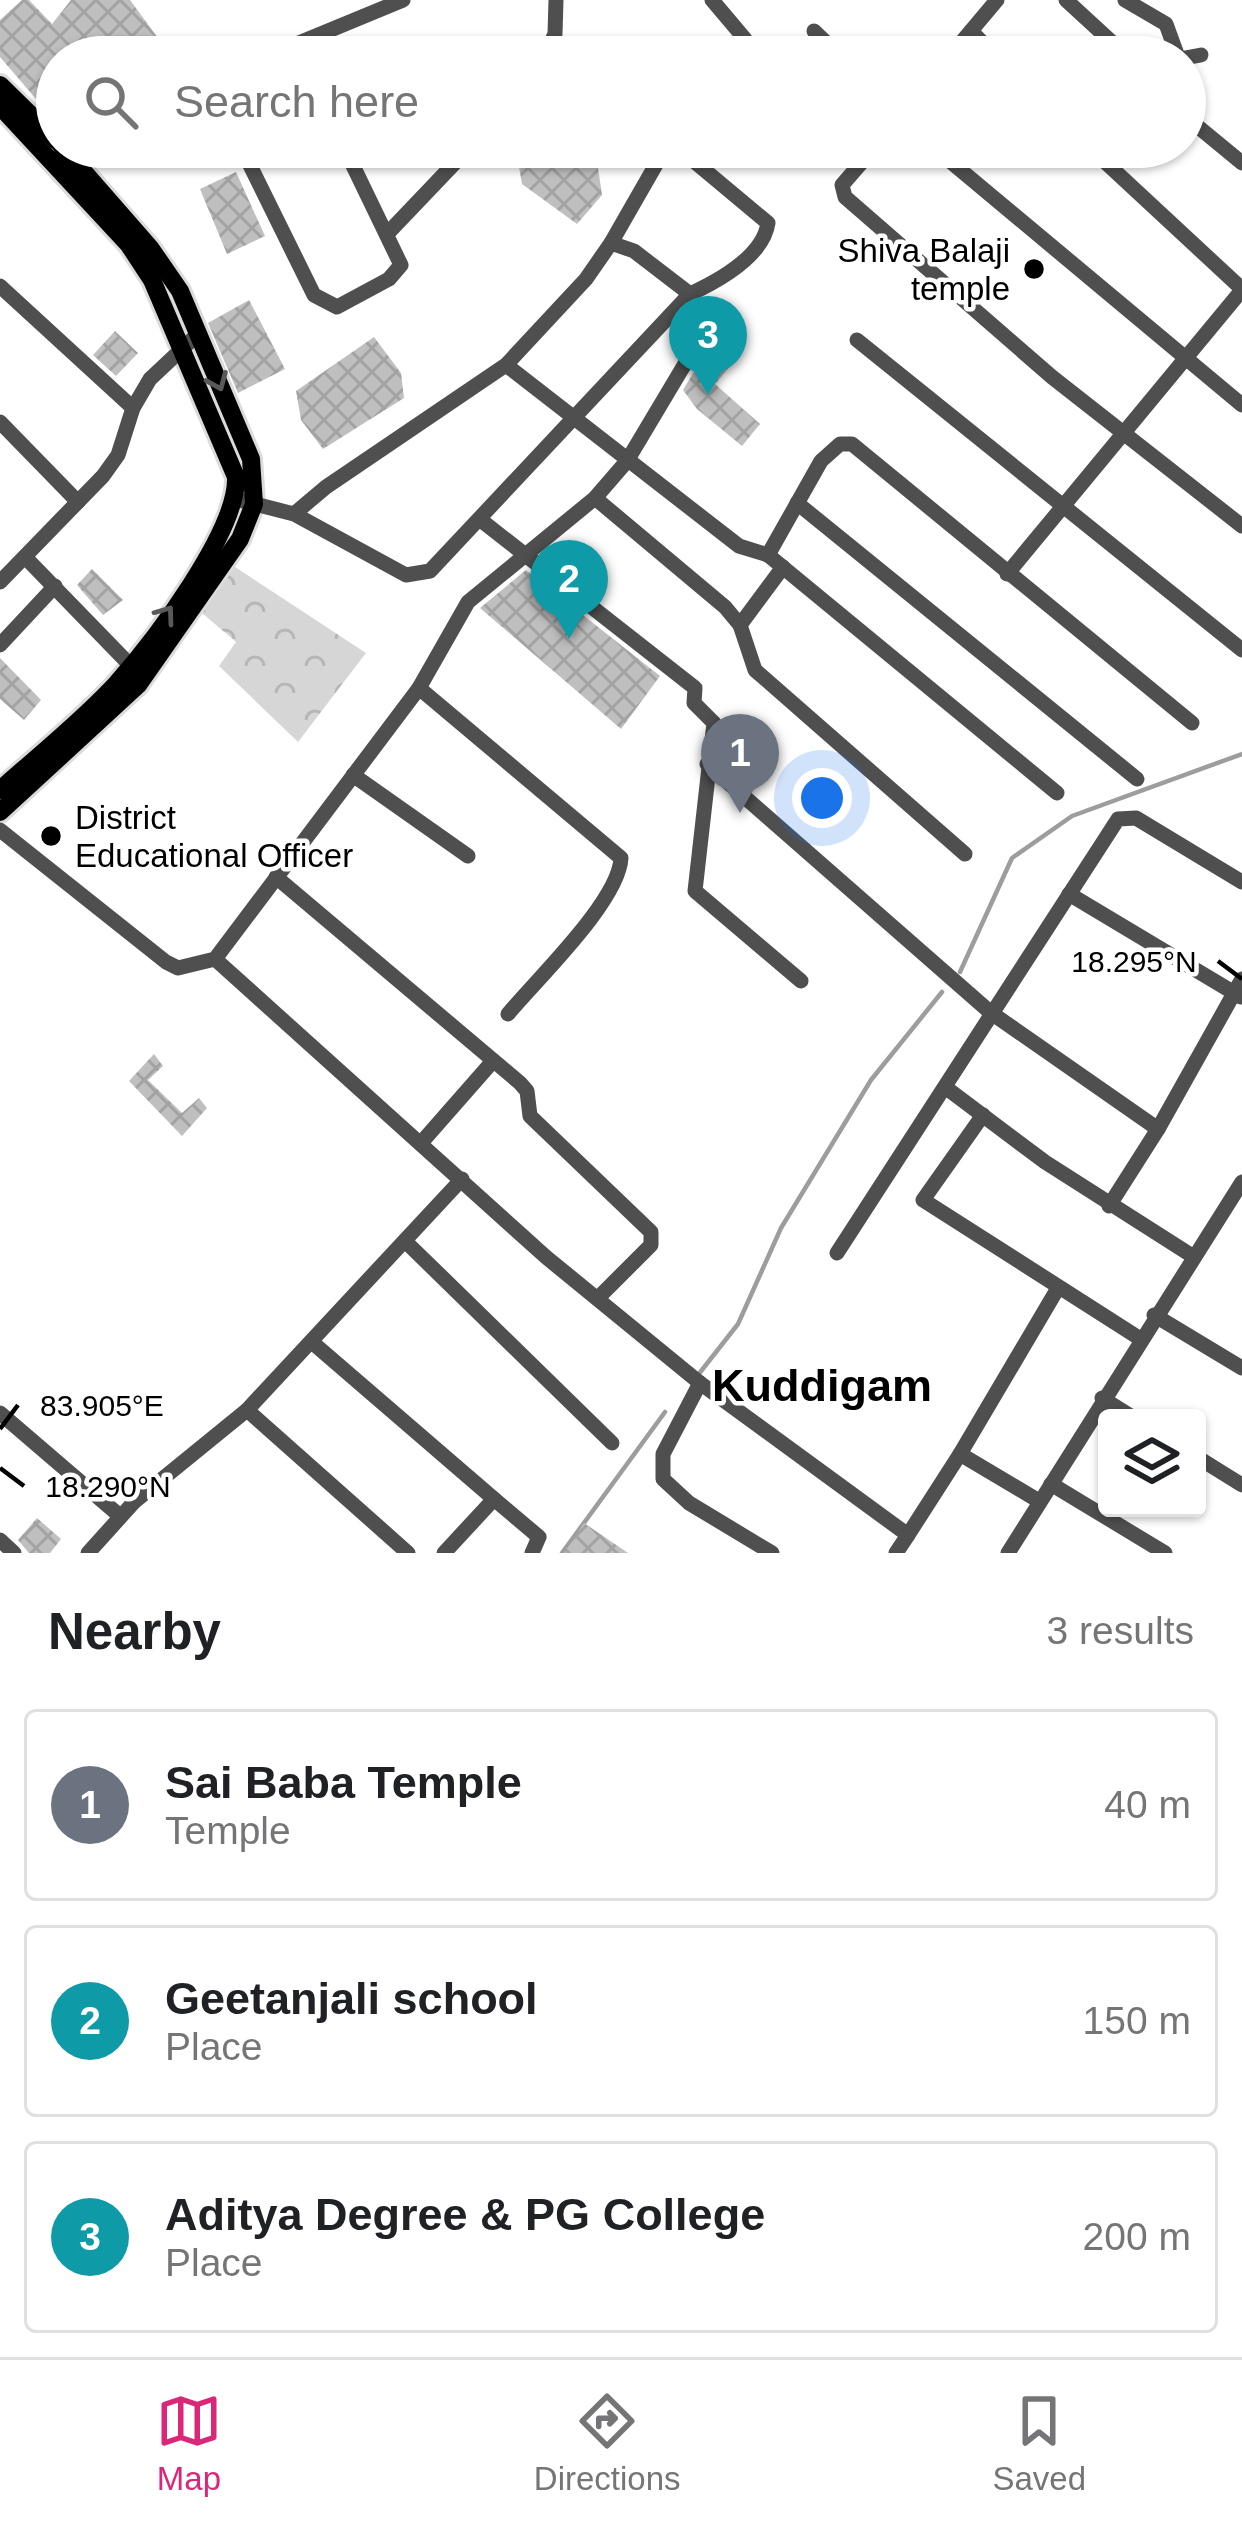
<!DOCTYPE html>
<html lang="en">
<head>
<meta charset="utf-8">
<style>
  :root { --surface:#fff; --page:#f6f6f6; --text:#202124; --muted:#757577; --line:#e0e0e0; --accent:#db2777 }
  body { margin:0; font-family:Arial,sans-serif; background:var(--page); color:var(--text) }
  .controls { position:absolute; right:36px; bottom:36px; display:grid; overflow:hidden; border-radius:12px; box-shadow:0 3px 9px #0004 }
  .controls button { width:108px; height:108px; display:grid; place-items:center; padding:0; border:0; border-bottom:3px solid var(--line); background:var(--surface); color:var(--text); font:60px sans-serif }
  .you { position:absolute; left:822px; top:798px; width:42px; height:42px; margin:-30px; border:9px solid #fff; border-radius:50%; background:#1a73e8; box-shadow:0 0 0 18px #1a73e833 }
  .badge { display:grid; place-items:center; width:78px; height:78px; border-radius:50%; background:var(--accent); color:#fff; font-size:39px; font-weight:700 }
  .pin { position:absolute; translate:-50% -99px; filter:drop-shadow(0 3px 6px #0008) }
  .pin::after { content:''; position:absolute; top:63px; width:42px; height:36px; background:inherit; clip-path:polygon(0 0,100% 0,50% 100%) }
  .list { margin:0; padding:0; list-style:none }
  h2 { display:flex; justify-content:space-between; align-items:center; height:156px; margin:0; padding:0 48px; font-size:51px }
  h2 small { font-size:39px; font-weight:400; color:var(--muted) }
  .list li { display:grid; grid-template-columns:78px 1fr auto; gap:36px; align-items:center; box-sizing:border-box; height:192px; margin:0 24px 24px; padding:0 24px; border:3px solid var(--line); border-radius:12px }
  .list b { display:block; font-size:45px; white-space:nowrap }
  .list p { margin:0; font-size:39px; white-space:nowrap; color:var(--muted) }
  .list em { font-size:39px; font-style:normal; color:var(--muted) }
  .icon { flex:none; width:66px; height:66px; fill:none; stroke:currentColor; stroke-width:2; stroke-linecap:round; stroke-linejoin:round }
  .map { position:relative; flex:none; width:1242px; height:1553px; overflow:hidden }
  .search { position:absolute; background:var(--surface); box-shadow:0 3px 9px #0004; left:36px; right:36px; top:36px; height:132px; display:flex; align-items:center; gap:30px; box-sizing:border-box; padding:0 42px; border-radius:66px; color:var(--muted); font-size:45px }
  .sheet { height:804px; background:var(--surface) }
  nav { display:flex; justify-content:space-around; align-items:center; box-sizing:border-box; height:168px; border-top:3px solid var(--line); background:var(--surface); font-size:33px; color:var(--muted) }
  nav a { display:grid; justify-items:center; gap:6px }
  nav .on { color:var(--accent) }
  .map>svg:first-child { display:block }
  .park { fill:url(#park-crowns) }
  .lines { fill:none; stroke-linecap:round; stroke-linejoin:round }
  .stream { stroke:#9d9d9d; stroke-width:4.5 }
  .building { fill:url(#building-cross-hatch) }
  .major-casing { stroke:#dbdbdb; stroke-width:24 }
  .minor { stroke:#4f4f4f; stroke-width:15 }
  .major { stroke:#000; stroke-width:18 }
  .oneway { stroke:#595959 }
  .ticks { fill:none; stroke:#000; stroke-width:4.5 }
  .poi-dot { fill:#000; stroke:#fff; stroke-width:4.5 }
  .labels { text-anchor:middle; dominant-baseline:central; stroke-width:9; stroke-linejoin:round; paint-order:stroke }
  .poi-label { font-size:33px; fill:#000; stroke:#fff; text-anchor:end }
  .district-label { font-size:45px; font-weight:bold; fill:#000; stroke:#fff }
  .ticks-label { font-size:30px; text-anchor:middle; fill:#000; stroke:#fff; stroke-width:9; stroke-linejoin:round; paint-order:stroke }
</style>
</head>
<body>
<div class="map">
<svg width="1242" height="1553" viewBox="0 0 1242 1553">
  <defs>
    <pattern id="park-crowns" width="20" height="18" patternUnits="userSpaceOnUse" patternTransform="scale(3)"><rect width="20" height="18" fill="#d6d6d6"/><path d="M2 6a3 3 0 1 1 6 0M12 15a3 3 0 1 1 6 0" fill="none" stroke="#b6b6b6"/></pattern>
    <pattern id="building-cross-hatch" width="8" height="8" patternUnits="userSpaceOnUse" patternTransform="scale(3)"><rect width="8" height="8" fill="#bfbfbf"/><path d="M0 0l8 8M0 8l8-8" fill="none" stroke="#a2a2a2"/></pattern>
  </defs>
  <rect width="100%" height="100%" fill="#fff"/>
  <!-- park -->
  <polygon class="park" points="223,559 366,653 298,742 219,666 236,642 195,607"/>
  <g class="lines">
    <!-- stream -->
    <g class="stream">
      <polyline points="960,972 1012,858 1072,816 1242,754"/>
      <polyline points="698,1375 738,1324 781,1228 871,1080 942,992"/>
      <polyline points="562,1553 665,1412"/>
    </g>
  </g>
  <!-- building -->
  <g class="building">
    <polygon points="22,0 29,0 52,24 71,0 130,0 169,53 57,57 57,107 49,114 0,57 0,20"/>
    <polygon points="532,147 572,147 598,168 602,195 577,224 522,184 518,161"/>
    <polygon points="236,172 265,236 227,254 200,189"/>
    <polygon points="249,300 285,369 238,393 208,323"/>
    <polygon points="115,331 138,353 116,376 93,355"/>
    <polygon points="374,337 401,373 404,398 323,449 301,420 296,391"/>
    <polygon points="709,347 731,365 715,384 760,424 742,446 697,409 683,390"/>
    <polygon points="92,569 123,600 103,615 77,585"/>
    <polygon points="526,570 660,676 621,729 480,608"/>
    <polygon points="0,658 41,700 24,720 0,699"/>
    <polygon points="154,1054 163,1066 148,1080 182,1113 199,1098 207,1108 182,1136 129,1081"/>
    <polygon points="37,1518 61,1539 50,1553 29,1553 18,1540"/>
    <polygon points="584,1523 628,1553 564,1553"/>
  </g>
  <g class="lines">
    <defs>
      <g id="major">
        <polyline points="0,85 57,141"/>
        <path d="M0,106l129,139 23,35 84,197c2,54 -82,164 -119,206 -35,38 -78,72 -117,107"/>
        <polyline points="0,812 138,685 240,539 254,504 251,459 180,291 151,249 62,147"/>
      </g>
    </defs>
    <!-- major casing -->
    <use href="#major" class="major-casing"/>
    <!-- minor -->
    <g class="minor">
      <polyline points="712,0 745,39 740,57"/>
      <polyline points="1066,0 1128,57"/>
      <polyline points="1125,0 1166,24 1178,57"/>
      <polyline points="814,31 841,57"/>
      <polyline points="971,31 997,57"/>
      <polyline points="265,57 403,0"/>
      <polyline points="544,57 555,34 556,0"/>
      <polyline points="949,57 997,0"/>
      <polyline points="1185,58 1201,55"/>
      <polyline points="1185,116 1242,163"/>
      <polyline points="241,147 314,295 337,307 389,279 401,265 344,147"/>
      <path d="M677,147l91,76c-5,34 -50,58 -78,71"/>
      <polyline points="875,147 842,185 845,197 1052,377 1242,526"/>
      <polyline points="933,147 1242,405"/>
      <polyline points="1089,147 1242,289"/>
      <polyline points="388,233 470,147"/>
      <polyline points="611,243 666,147"/>
      <polyline points="0,286 133,408"/>
      <polyline points="857,340 1242,650"/>
      <polyline points="506,365 739,546 768,555 821,461 840,444 852,444 1192,723"/>
      <polyline points="0,422 78,502"/>
      <polyline points="595,498 725,607 740,625 755,670 965,854"/>
      <polyline points="243,501 294,514 326,487 506,365 586,279 611,243 634,251 690,294 430,571 406,575 294,514"/>
      <polyline points="797,503 1137,779"/>
      <polyline points="482,521 695,688 694,703 714,723 695,891 801,981"/>
      <polyline points="768,555 1057,793"/>
      <polyline points="25,557 130,665"/>
      <polyline points="1007,574 1242,290"/>
      <polyline points="0,582 103,476 118,455 133,408 150,379 198,334"/>
      <polyline points="740,625 783,567"/>
      <polyline points="0,645 55,586"/>
      <path d="M419,688l202,170c-2,43 -84,121 -113,156"/>
      <polyline points="707,764 990,1012 1158,1129 1242,979"/>
      <polyline points="353,775 468,856"/>
      <polyline points="0,830 166,962 178,968 215,959 419,688 468,602 595,498 627,461 698,342"/>
      <polyline points="276,877 520,1083 527,1091 530,1116 651,1232 651,1245 599,1297"/>
      <polyline points="1069,894 1241,997"/>
      <polyline points="215,959 546,1257 700,1383 908,1535 896,1553"/>
      <polyline points="945,1087 1045,1162 1194,1257"/>
      <polyline points="983,1115 923,1200 1139,1338"/>
      <polyline points="421,1143 493,1061"/>
      <polyline points="1109,1206 1158,1129"/>
      <polyline points="405,1241 612,1443"/>
      <polyline points="837,1253 1118,819 1136,818 1242,882"/>
      <polyline points="1154,1315 1242,1368"/>
      <polyline points="313,1343 494,1499 444,1553"/>
      <polyline points="700,1383 663,1454 663,1479 689,1503 772,1553"/>
      <polyline points="1102,1398 1134,1418"/>
      <polyline points="247,1410 408,1553"/>
      <polyline points="0,1413 120,1516"/>
      <polyline points="960,1454 1058,1288"/>
      <polyline points="1197,1457 1242,1485"/>
      <polyline points="1051,1484 1165,1553"/>
      <polyline points="494,1499 539,1537 532,1553"/>
      <polyline points="908,1535 960,1454 1039,1501"/>
      <polyline points="0,1540 14,1553"/>
      <polyline points="88,1553 134,1502 247,1410 462,1179"/>
      <polyline points="1008,1553 1242,1182"/>
    </g>
    <!-- major -->
    <use href="#major" class="major"/>
  </g>
  <!-- one-way arrows -->
  <defs><path id="oneway-chevron" d="M-2-3.5L2.5 0L-2 3.5" fill="none" stroke-width="1.6" stroke-linecap="round" stroke-linejoin="round" transform="scale(3)"/></defs>
  <g class="oneway">
    <use href="#oneway-chevron" transform="translate(218 382) rotate(67)"/>
    <use href="#oneway-chevron" transform="translate(166 614) rotate(-54)"/>
  </g>
  <!-- ticks -->
  <path class="ticks" d="M1218,961l24,18M0,1429l18,-24M0,1468l24,18"/>
  <!-- markers -->
  <g class="poi-dot">
    <circle cx="1034" cy="269" r="12"/>
    <circle cx="51" cy="836" r="12"/>
  </g>
  <g class="labels">
    <!-- poi labels -->
    <g class="poi-label">
      <text x="1010" y="250">Shiva Balaji<tspan x="1010" dy="38">temple</tspan></text>
      <text x="75" y="817" text-anchor="start">District<tspan x="75" dy="38">Educational Officer</tspan></text>
    </g>
    <!-- district labels -->
    <g class="district-label">
      <text x="822" y="1385">Kuddigam</text>
    </g>
  </g>
  <g class="ticks-label">
    <text x="1134" y="972">18.295°N</text>
    <text x="102" y="1416">83.905°E</text>
    <text x="108" y="1497">18.290°N</text>
  </g>
</svg>
<div class="controls">
<button><svg class="icon" aria-label="layers" viewBox="0 0 24 24"><path d="M12 4l9 5-9 5-9-5zM3 14l9 5 9-5"/></svg></button>
</div>
<div class="you"></div>
<div class="pin badge" style="left:740px;top:813px;background:#6b7280">1</div>
<div class="pin badge" style="left:569px;top:639px;background:#0f9aa8">2</div>
<div class="pin badge" style="left:708px;top:395px;background:#0f9aa8">3</div>
<div class="search"><svg class="icon" aria-label="search" viewBox="0 0 24 24"><circle cx="10" cy="10" r="6"/><path d="M15 15l6 6"/></svg>Search here</div>
</div>
<section class="sheet">
<h2>Nearby<small>3 results</small></h2>
<ul class="list">
<li><span class="badge" style="background:#6b7280">1</span><div><b>Sai Baba Temple</b><p>Temple</p></div><em>40 m</em></li>
<li><span class="badge" style="background:#0f9aa8">2</span><div><b>Geetanjali school</b><p>Place</p></div><em>150 m</em></li>
<li><span class="badge" style="background:#0f9aa8">3</span><div><b>Aditya Degree &amp; PG College</b><p>Place</p></div><em>200 m</em></li>
</ul>
</section>
<nav>
<a class="on"><svg class="icon" aria-label="map" viewBox="0 0 24 24"><path d="M3 6l6-2 6 2 6-2v14l-6 2-6-2-6 2zM9 4v14M15 6v14"/></svg>Map</a>
<a><svg class="icon" aria-label="directions" viewBox="0 0 24 24"><path d="M12 3l9 9-9 9-9-9zM9 14v-3h6M13 9l2 2-2 2"/></svg>Directions</a>
<a><svg class="icon" aria-label="saved" viewBox="0 0 24 24"><path d="M7 4h10v16l-5-4-5 4z"/></svg>Saved</a>
</nav>
</body>
</html>
